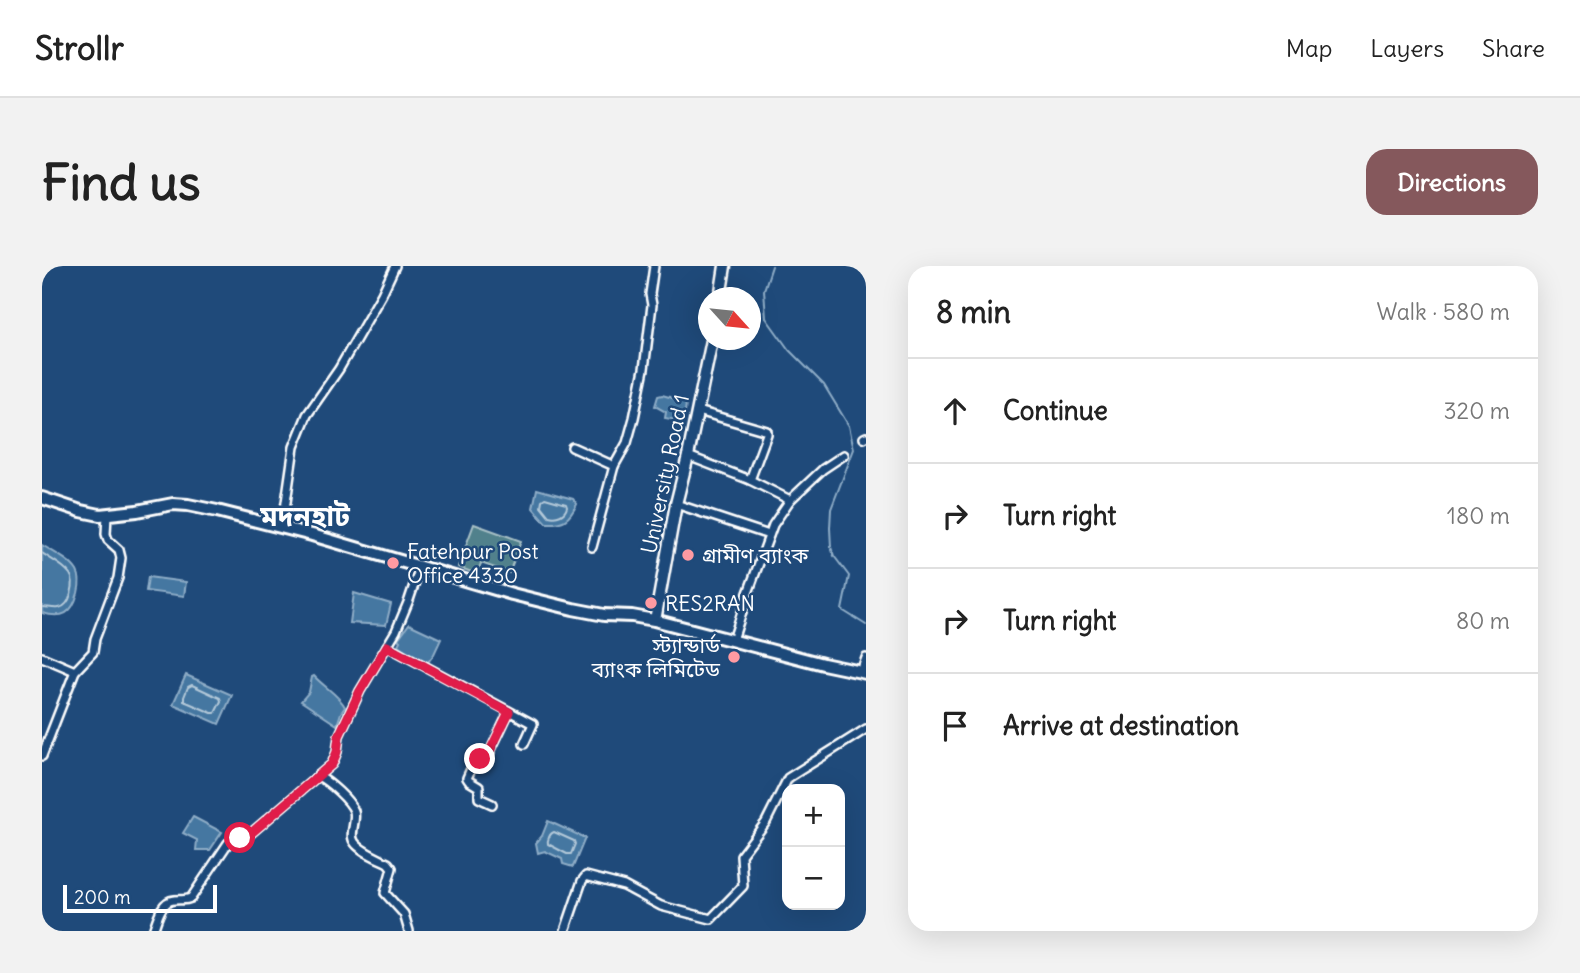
<!DOCTYPE html>
<html lang="en">
<head>
<meta charset="utf-8">
<style>
  :root { --surface:#fff; --page:#f2f2f2; --text:#222; --muted:#767676; --line:#e0e0e0; --accent:#85585c }
  body { margin:0; font-family:Delius,"Noto Sans Bengali",sans-serif; background:var(--page); color:var(--text) }
  .controls { position:absolute; right:21px; bottom:21px; display:grid; overflow:hidden; border-radius:14px; box-shadow:0 7px 28px #0002 }
  .controls button { width:63px; height:63px; display:grid; place-items:center; padding:0; border:0; border-bottom:2px solid var(--line); background:var(--surface); color:var(--text); font:35px sans-serif }
  .compass { position:absolute; left:656px; top:21px; width:63px; height:63px; border-radius:50%; background:var(--surface); box-shadow:0 7px 28px #0002; rotate:117deg }
  .scale { position:absolute; left:21px; bottom:18px; width:154px; box-sizing:border-box; padding-left:7px; border:4px solid #fff; border-top:0; font-size:19px; line-height:24px; white-space:nowrap; color:#fff; -webkit-text-stroke:5px #1f4a7a; paint-order:stroke }
  .stop { position:absolute; width:21px; height:21px; margin:-16px; border:5px solid #e11d48; border-radius:50%; background:#fff }
  .stop.end { background:#e11d48; border-color:#fff; box-shadow:0 2px 7px #0008 }
  .list { margin:0; padding:0; list-style:none }
  h2 { display:flex; justify-content:space-between; align-items:center; height:91px; margin:0; padding:0 28px; font-size:30px }
  h2 small { font-size:23px; font-weight:400; color:var(--muted) }
  .list li { display:grid; grid-template-columns:46px 1fr auto; gap:21px; align-items:center; box-sizing:border-box; height:105px; padding:0 28px; border-top:2px solid var(--line) }
  .list b { display:block; font-size:26px; white-space:nowrap }
  .list em { font-size:23px; font-style:normal; color:var(--muted) }
  .icon { flex:none; width:38px; height:38px; fill:none; stroke:currentColor; stroke-width:2; stroke-linecap:round; stroke-linejoin:round }
  .map { position:relative; flex:none; width:824px; height:665px; overflow:hidden; border-radius:21px }
  header { display:flex; align-items:center; gap:42px; box-sizing:border-box; height:98px; padding:0 35px; background:var(--surface); border-bottom:2px solid var(--line) }
  header strong { font-size:33px }
  nav { display:flex; gap:38px; margin-inline-start:auto; font-size:24px }
  .intro { display:flex; align-items:center; justify-content:space-between; box-sizing:border-box; height:168px; padding:0 42px }
  h1 { margin:0; font-size:49px }
  .button { padding:18px 32px; border-radius:21px; background:var(--accent); color:#fff; font-size:24px; font-weight:700 }
  main { display:flex; gap:42px; padding:0 42px }
  aside { flex:1; background:var(--surface); border-radius:21px; box-shadow:0 7px 28px #0002 }
  .map>svg:first-child { display:block }
  .green { fill:#51818c; stroke:#a8c0c6; stroke-width:2 }
  .water { fill:#4477a1; stroke:#8fadc7; stroke-width:2 }
  .lines { fill:none; stroke-linecap:round; stroke-linejoin:round }
  .shore { stroke:#b4c9d9; stroke-width:2 }
  .stream { stroke:#8fadc7; stroke-width:2 }
  .minor-casing { stroke:#fff; stroke-width:12 }
  .major-casing { stroke:#fff; stroke-width:15 }
  .highway-casing { stroke:#fff; stroke-width:16 }
  .minor { stroke:#1f4a7a; stroke-width:7 }
  .major { stroke:#1f4a7a; stroke-width:10 }
  .highway { stroke:#1f4a7a; stroke-width:10 }
  .route { stroke:#e11d48; stroke-width:9 }
  .poi-dot { fill:#ff9aa2; stroke:#1f4a7a; stroke-width:2.5 }
  .labels { text-anchor:middle; dominant-baseline:central; stroke-width:5; stroke-linejoin:round; paint-order:stroke }
  .street-label { font-size:21px; fill:#fff; stroke:#1f4a7a }
  .poi-label { font-size:21px; fill:#fff; stroke:#1f4a7a; text-anchor:start }
  .district-label { font-size:28px; font-weight:bold; fill:#fff; stroke:#1f4a7a }
</style>
</head>
<body>
<header>
<strong>Strollr</strong>
<nav><a>Map</a><a>Layers</a><a>Share</a></nav>
</header>
<div class="intro"><h1>Find us</h1><a class="button">Directions</a></div>
<main>
<div class="map">
<svg width="824" height="665" viewBox="0 0 824 665">
  <rect width="100%" height="100%" fill="#1f4a7a"/>
  <filter id="ink" filterUnits="userSpaceOnUse"><feTurbulence type="fractalNoise" baseFrequency=".0143" numOctaves="2"/><feDisplacementMap in="SourceGraphic" scale="14" xChannelSelector="R" yChannelSelector="G"/><feConvolveMatrix kernelMatrix="1 2 1 2 8 2 1 2 1" color-interpolation-filters="sRGB"/></filter>
  <g filter="url(#ink)">
    <!-- green -->
    <polygon class="green" points="432,258 479,275 467,307 439,297 435,308 416,301"/>
    <!-- water -->
    <g class="water">
      <polygon points="620,129 638,134 644,137 643,147 638,148 634,154 623,152 624,146 613,140 616,130"/>
      <path d="M495,223l36,10 4,5c-8,16 -13,20 -31,19l-13,-15z"/>
      <path d="M0,279c11,7 28,15 35,26 4,7 3,14 1,22 -6,21 -15,26 -36,20z"/>
      <polygon points="106,311 144,316 142,330 104,325"/>
      <polygon points="312,327 349,338 344,359 308,357"/>
      <polygon points="367,358 399,373 392,388 384,399 356,379 358,375 356,373"/>
      <polygon points="144,409 190,429 177,458 131,438"/>
      <path d="M272,410c10,11 25,19 31,31l-4,6 -4,12 -36,-24 8,-9 3,-15z"/>
      <polygon points="151,551 180,566 168,584 154,584 155,574 141,567"/>
      <polygon points="506,555 543,572 531,601 521,598 520,593 503,585 496,587 494,577 500,570"/>
    </g>
    <g class="lines">
      <!-- shore -->
      <g class="shore">
        <path d="M503,232l21,6 1,3c-2,8 -10,11 -18,9l-8,-10 1,-6z"/>
        <path d="M0,287c8,6 22,12 28,21 6,8 1,32 -11,34 -5,1 -12,-1 -17,-1"/>
        <polygon points="150,419 178,432 179,435 173,447 170,447 142,435 142,431 146,421"/>
        <path d="M512,566l20,9 1,3 -4,10h-4l-19,-10c-1,-4 2,-11 6,-12z"/>
      </g>
      <!-- stream -->
      <polyline class="stream" points="730,0 722,24 724,52 747,84 782,119 807,160 812,183 789,243 788,262 789,281 792,290 807,310 800,344 824,359"/>
      <defs>
        <g id="minor">
          <polyline points="656,145 725,165 725,168 708,214"/>
          <polyline points="822,172 824,171"/>
          <polyline points="530,181 572,200 585,177 592,152 602,103 610,39 608,28 612,0"/>
          <polyline points="646,190 708,214 748,234"/>
          <polyline points="634,238 727,269"/>
          <polyline points="241,257 252,181 265,149 297,103 340,28 353,0"/>
          <polyline points="550,281 572,200"/>
          <polyline points="693,368 706,327 731,259 748,234 781,203 802,189"/>
          <polyline points="345,380 491,458 482,478"/>
          <polyline points="0,391 33,405"/>
          <polyline points="821,400 824,392"/>
          <polyline points="0,490 33,405 51,386 53,373 76,312 79,292 77,284 66,274 64,268 65,249"/>
          <path d="M276,510c11,6 32,24 36,35 3,11 -6,24 1,32 7,9 23,15 33,20l4,5 -7,25 19,21 5,17"/>
          <polyline points="450,538 437,532 437,521 427,515 425,512 433,494 442,494 446,490 467,446"/>
          <path d="M111,665c4,-11 8,-30 21,-31 8,-1 10,1 17,-2l37,-55 22,-9 82,-70 5,-12 2,-16 21,-45 36,-60 13,-31 11,-33"/>
          <polyline points="523,665 540,615 544,610 582,620 619,640 669,653 701,620 699,589 724,556 746,512 824,463"/>
        </g>
        <g id="major">
          <polyline points="678,32 683,0"/>
          <polyline points="614,349 634,238 646,190 670,74"/>
        </g>
        <polyline id="highway" points="0,232 39,245 58,249 95,245 131,238 146,239 175,245 270,269 470,328 531,343 562,349 590,350 612,354 781,398 824,407"/>
      </defs>
      <!-- minor casing -->
      <use href="#minor" class="minor-casing"/>
      <!-- major casing -->
      <use href="#major" class="major-casing"/>
      <!-- highway casing -->
      <use href="#highway" class="highway-casing"/>
      <!-- minor -->
      <use href="#minor" class="minor"/>
      <!-- major -->
      <use href="#major" class="major"/>
      <!-- highway -->
      <use href="#highway" class="highway"/>
    </g>
  </g>
  <g class="lines" filter="url(#ink)">
    <!-- route -->
    <polyline class="route" points="198,572 208,568 290,498 295,486 297,470 318,425 345,380 467,446 446,489 442,494 438,493"/>
  </g>
  <!-- markers -->
  <g class="poi-dot">
    <circle cx="646" cy="289" r="7"/>
    <circle cx="351" cy="297" r="7"/>
    <circle cx="609" cy="337" r="7"/>
    <circle cx="692" cy="391" r="7"/>
  </g>
  <g class="labels">
    <!-- street labels -->
    <g class="street-label">
      <text transform="translate(623 208) rotate(-78)">University Road 1</text>
    </g>
    <!-- poi labels -->
    <g class="poi-label">
      <text x="365" y="285">Fatehpur Post<tspan x="365" dy="24">Office 4330</tspan></text>
      <text x="660" y="289">গ্রামীণ ব্যাংক</text>
      <text x="623" y="337">RES2RAN</text>
      <text x="678" y="379" text-anchor="end">স্ট্যান্ডার্ড<tspan x="678" dy="24">ব্যাংক লিমিটেড</tspan></text>
    </g>
    <!-- district labels -->
    <g class="district-label">
      <text x="263" y="250">মদনহাট</text>
    </g>
  </g>
</svg>
<div class="controls">
<button>+</button>
<button>−</button>
</div>
<svg class="compass" viewBox="-18 -18 36 36"><path d="M0-13l5 13h-10z" fill="#e53935"/><path d="M0 13l5-13h-10z" fill="#767676"/></svg>
<div class="scale">200 m</div>
<div class="stop" style="left:198px;top:572px"></div>
<div class="stop end" style="left:438px;top:493px"></div>
</div>
<aside>
<h2>8 min<small>Walk · 580 m</small></h2>
<ul class="list">
<li><svg class="icon" aria-label="ahead" viewBox="0 0 24 24"><path d="M12 20V5M6 11l6-6 6 6"/></svg><div><b>Continue</b></div><em>320 m</em></li>
<li><svg class="icon" aria-label="right" viewBox="0 0 24 24"><path d="M7 20v-9h11M14 6l5 5-5 5"/></svg><div><b>Turn right</b></div><em>180 m</em></li>
<li><svg class="icon" aria-label="right" viewBox="0 0 24 24"><path d="M7 20v-9h11M14 6l5 5-5 5"/></svg><div><b>Turn right</b></div><em>80 m</em></li>
<li><svg class="icon" aria-label="arrive" viewBox="0 0 24 24"><path d="M6 21V4h12l-3 4 3 4H6"/></svg><div><b>Arrive at destination</b></div></li>
</ul>
</aside>
</main>
</body>
</html>
